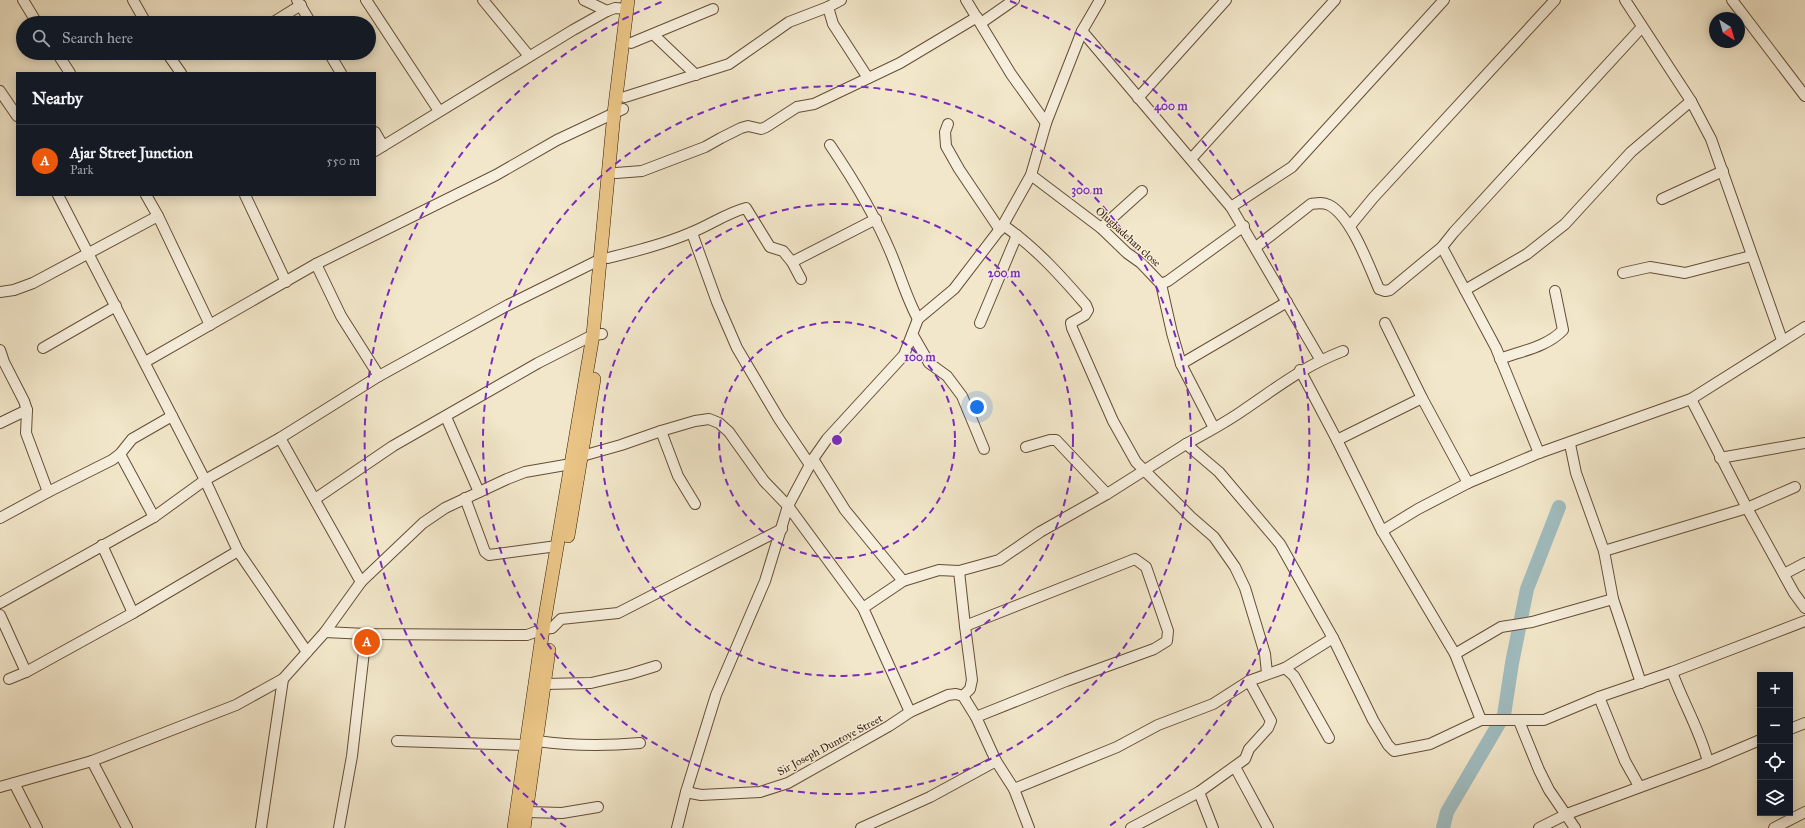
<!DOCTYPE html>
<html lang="en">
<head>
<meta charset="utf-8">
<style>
  :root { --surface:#171b24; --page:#20242c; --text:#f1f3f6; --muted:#9ea1a6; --line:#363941; --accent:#ea580c }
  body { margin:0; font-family:"IM FELL Great Primer",serif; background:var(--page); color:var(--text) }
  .controls { position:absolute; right:12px; bottom:12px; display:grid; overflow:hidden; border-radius:0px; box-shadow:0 2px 10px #0003 }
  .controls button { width:36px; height:36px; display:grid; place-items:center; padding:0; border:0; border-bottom:1px solid var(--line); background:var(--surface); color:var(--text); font:20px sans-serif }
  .compass { position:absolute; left:1709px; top:12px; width:36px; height:36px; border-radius:50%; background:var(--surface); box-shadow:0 2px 10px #0003; rotate:143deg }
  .you { position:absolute; left:977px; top:407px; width:14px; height:14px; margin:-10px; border:3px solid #fff; border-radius:50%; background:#1a73e8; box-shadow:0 0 0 6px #1a73e833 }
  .badge { display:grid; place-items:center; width:26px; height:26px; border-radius:50%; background:var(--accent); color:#fff; font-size:13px; font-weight:700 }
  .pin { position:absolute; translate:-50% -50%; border:2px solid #fff; box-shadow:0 1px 4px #0006 }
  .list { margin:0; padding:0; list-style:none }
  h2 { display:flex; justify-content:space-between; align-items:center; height:52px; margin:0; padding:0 16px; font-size:17px }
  h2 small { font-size:13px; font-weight:400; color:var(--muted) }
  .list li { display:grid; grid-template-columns:26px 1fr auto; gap:12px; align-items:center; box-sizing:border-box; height:72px; padding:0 16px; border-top:1px solid var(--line) }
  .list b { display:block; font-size:15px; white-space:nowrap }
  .list p { margin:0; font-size:13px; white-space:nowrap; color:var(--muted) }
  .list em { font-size:13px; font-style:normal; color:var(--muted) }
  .icon { flex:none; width:22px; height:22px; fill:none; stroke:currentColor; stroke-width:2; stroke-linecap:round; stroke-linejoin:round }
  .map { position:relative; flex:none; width:1805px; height:828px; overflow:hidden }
  .search { position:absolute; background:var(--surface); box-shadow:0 2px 10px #0003; left:16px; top:16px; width:360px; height:44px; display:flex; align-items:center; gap:10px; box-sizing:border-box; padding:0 14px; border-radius:22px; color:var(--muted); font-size:15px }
  .panel { position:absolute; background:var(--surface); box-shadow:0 2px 10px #0003; left:16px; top:72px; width:360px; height:124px; border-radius:0px }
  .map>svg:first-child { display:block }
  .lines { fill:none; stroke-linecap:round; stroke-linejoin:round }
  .river { stroke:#a0bdc1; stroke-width:14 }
  .minor-casing { stroke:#644e36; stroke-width:12 }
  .major-casing { stroke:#341b05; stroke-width:14 }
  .minor { stroke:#f7efdd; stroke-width:10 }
  .major { stroke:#e9c485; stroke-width:13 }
  .ring { fill:none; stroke:#7b2cbf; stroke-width:2; stroke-dasharray:7 5 }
  .labels { text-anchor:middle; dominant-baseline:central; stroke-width:3; stroke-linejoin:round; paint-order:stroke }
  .street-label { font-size:11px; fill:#341b05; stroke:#f7efdd }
  .centre { fill:#7b2cbf; stroke:#f7efdd; stroke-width:2 }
  .ring-label { font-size:12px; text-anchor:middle; font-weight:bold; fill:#7b2cbf; stroke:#f7efdd; stroke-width:3; stroke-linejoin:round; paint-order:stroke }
</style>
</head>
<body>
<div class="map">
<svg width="1805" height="828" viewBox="0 0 1805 828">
  <rect width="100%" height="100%" fill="#f2e7ca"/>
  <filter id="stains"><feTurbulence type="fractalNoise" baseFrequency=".005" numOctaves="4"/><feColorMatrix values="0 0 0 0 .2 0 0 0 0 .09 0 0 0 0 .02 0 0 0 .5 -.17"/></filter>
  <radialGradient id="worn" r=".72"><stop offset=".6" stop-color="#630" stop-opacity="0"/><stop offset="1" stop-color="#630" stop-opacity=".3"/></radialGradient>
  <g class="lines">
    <!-- river -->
    <polyline class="river" points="1443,828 1447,812 1504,715 1512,663 1527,589 1559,507"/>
    <defs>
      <g id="minor">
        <polyline points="23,0 37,23"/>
        <polyline points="133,0 146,23"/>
        <polyline points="297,0 311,23"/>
        <polyline points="366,0 439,111"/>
        <polyline points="483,0 529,56"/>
        <polyline points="584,0 607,11"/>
        <polyline points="841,0 828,7 833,24 868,78"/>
        <polyline points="966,0 1011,74 1046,123"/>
        <polyline points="1625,0 1691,101 1711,139 1782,340"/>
        <polyline points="1732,0 1805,96"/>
        <polyline points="272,23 301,5"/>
        <polyline points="981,23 1014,0"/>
        <polyline points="1082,31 1231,207 1320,359"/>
        <polyline points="654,35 696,75"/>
        <polyline points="631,43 713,9"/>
        <polyline points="57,53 70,73"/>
        <polyline points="167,53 181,73"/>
        <polyline points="329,53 341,73"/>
        <polyline points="0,91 17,116"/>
        <polyline points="625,97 729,64 789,22 828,7"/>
        <polyline points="1138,98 1226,0"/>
        <polyline points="948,124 945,132 946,146 959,169 1000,230"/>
        <polyline points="375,132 383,146"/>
        <path d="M830,145c23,34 44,68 60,106 10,23 16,46 28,68"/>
        <polyline points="375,151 573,30 607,11 615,8 627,9"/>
        <polyline points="1191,159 1335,0"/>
        <polyline points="616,173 642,171 705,147 721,138 741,128 748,126 761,129 766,127 797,107 814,104 900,63 977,17"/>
        <polyline points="1031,175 1101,228 1127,253 1141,263 1161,284 1172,333 1181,364"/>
        <polyline points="58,195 205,480 238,551 307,652"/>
        <polyline points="146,195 158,216 210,325"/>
        <polyline points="245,195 286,282"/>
        <polyline points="1662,199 1723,171"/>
        <polyline points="1231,207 1292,167 1444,0"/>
        <path d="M1003,225c32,22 58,51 83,80l2,5 -3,5 -14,8 1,5 41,93 23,41 55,55 23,20 21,30 10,21 20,66 2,19"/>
        <polyline points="1350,226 1373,198 1555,0"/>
        <polyline points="1101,228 1142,191"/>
        <polyline points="692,233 717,302 737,348 779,419 810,465"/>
        <path d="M1256,247l55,-43c7,-1 12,-2 18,1 22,11 40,61 50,84l6,2 5,-1 52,-43 12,-15 188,-205"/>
        <polyline points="1442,247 1496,348 1539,453"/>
        <path d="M608,258c28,-7 56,-14 82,-25 19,-7 36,-20 56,-25l24,39 13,4 9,11 9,17"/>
        <polyline points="792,262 876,219"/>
        <polyline points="316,264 341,316 379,376"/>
        <polyline points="1623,273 1650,267 1685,273 1751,256"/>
        <polyline points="1161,284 1168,281 1244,226"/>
        <polyline points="1465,290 1527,254 1565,224 1631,152 1691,101"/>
        <polyline points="0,292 14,290 33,283 158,216"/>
        <polyline points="980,323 1017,235"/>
        <polyline points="1385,323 1422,398 1468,483"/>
        <polyline points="912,335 914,337 929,363 947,376 962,396 984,449"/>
        <polyline points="43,348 116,306"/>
        <polyline points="0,350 4,362 24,401 27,410 26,433 48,492"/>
        <path d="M1500,359c21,-8 47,-12 63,-29l-8,-39"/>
        <polyline points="145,362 316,264 496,175 557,140 623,109"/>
        <polyline points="1300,370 1337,440 1382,531 1455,654 1481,720"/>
        <polyline points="1691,399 1747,508 1794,593 1805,608"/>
        <polyline points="446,417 479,492"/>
        <polyline points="0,423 27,410"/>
        <polyline points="1214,428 1181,364 1287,302"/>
        <polyline points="661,431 678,476 695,504"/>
        <polyline points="280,438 361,582"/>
        <polyline points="1337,440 1422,398"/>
        <path d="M1186,444c20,-11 41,-22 59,-35 34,-23 59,-43 98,-58"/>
        <polyline points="1570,444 1576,473 1604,551 1613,599 1641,683"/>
        <polyline points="1026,447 1050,440 1056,440 1107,494"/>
        <polyline points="120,454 154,517"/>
        <polyline points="582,456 621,445 661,431 695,421 709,419 719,423 729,432 764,481 788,506 863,608 910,712"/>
        <polyline points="1720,458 1805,443"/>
        <polyline points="813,459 845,510 903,581"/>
        <polyline points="465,498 485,552 489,555 557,546"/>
        <polyline points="315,499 393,446 538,363 593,335 602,334"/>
        <polyline points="0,518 48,492 112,460 120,454 132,439 172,416"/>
        <polyline points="1382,531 1418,509 1468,483 1539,453 1691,399 1805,327"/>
        <polyline points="102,545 133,613"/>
        <polyline points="1604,551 1747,508 1795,487"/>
        <polyline points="959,571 965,626 1135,559 1146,567 1168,631 1167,641 1154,649 1066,681 976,717"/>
        <polyline points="1784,574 1805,563"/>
        <polyline points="0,603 154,517 205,480 280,438 379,376 508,305 599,260"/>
        <polyline points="863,608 903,581 939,570 959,571 999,560 1040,532 1107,494 1186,444 1219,472 1280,544 1333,638 1373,720 1388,745 1394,751 1430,744 1481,720 1544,720 1599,697 1672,672 1805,621"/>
        <polyline points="0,615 26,672"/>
        <polyline points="325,632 366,634 527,635 543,629 552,628 561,619 618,613 782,529"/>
        <polyline points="1455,654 1501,627 1532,622 1613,599"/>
        <polyline points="1285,668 1294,676 1329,738"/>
        <path d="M1672,672c11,31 28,58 36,90"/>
        <polyline points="9,679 26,672 133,613 238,551"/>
        <polyline points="544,684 591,683 630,674 656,666"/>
        <polyline points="963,696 970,689 972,680 965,626"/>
        <polyline points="1599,697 1625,761 1639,786"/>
        <polyline points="1519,721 1539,770 1549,790 1575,828"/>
        <polyline points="1790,729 1805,723"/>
        <polyline points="397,741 525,745"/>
        <path d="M537,741c35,5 68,5 103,2"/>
        <polyline points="92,761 127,828"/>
        <polyline points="1235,767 1268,828"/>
        <polyline points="14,783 37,828"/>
        <polyline points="0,787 92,761 236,705 283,679 325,632 361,582 423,523 445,508 507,479 525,472 571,464"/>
        <polyline points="1014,789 1117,747 1158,725 1213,704 1249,681 1285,668 1333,638"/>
        <polyline points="686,792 701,795 760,792 788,783 889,726 910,712 948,695 956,694 963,696 976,717 996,761 1014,789 1029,828"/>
        <polyline points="1199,792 1213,828"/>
        <polyline points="527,812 562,813 598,807"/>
        <polyline points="261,828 283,679"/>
        <polyline points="339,828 352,756 366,634"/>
        <polyline points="677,828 686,792 716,695 765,581 788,506 813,459 827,439 904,355 918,319 954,289 1003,225 1031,175 1046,123 1082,31 1100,0"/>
        <polyline points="861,828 930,797 996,761"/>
        <polyline points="1131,828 1199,792 1245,759 1249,749 1268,728 1271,721 1249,681"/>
        <polyline points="1539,828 1567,814 1708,762 1760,740"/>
        <polyline points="1774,828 1805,812"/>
      </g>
      <g id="major">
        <polyline points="568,536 594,379"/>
        <polyline points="514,828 543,629 593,335 614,113 628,0"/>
        <polyline points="524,828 549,650"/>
      </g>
    </defs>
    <!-- minor casing -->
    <use href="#minor" class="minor-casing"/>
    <!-- major casing -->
    <use href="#major" class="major-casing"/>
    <!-- minor -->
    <use href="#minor" class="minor"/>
    <!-- major -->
    <use href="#major" class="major"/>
  </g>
  <!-- distance rings -->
  <g class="ring">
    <circle cx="837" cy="440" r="118"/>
    <circle cx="837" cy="440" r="236"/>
    <circle cx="837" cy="440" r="354"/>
    <path d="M566 827A472 472 0 0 1 664 1M1010 1A472 472 0 0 1 1108 827"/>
  </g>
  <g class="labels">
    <!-- street labels -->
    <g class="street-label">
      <text transform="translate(1128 237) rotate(42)">Olugbadehan close</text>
      <text transform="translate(830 745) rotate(-28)">Sir Joseph Duntoye Street</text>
    </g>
  </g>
  <circle cx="837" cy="440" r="6" class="centre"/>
  <g class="ring-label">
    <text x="1171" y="110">400 m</text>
    <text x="1087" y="194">300 m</text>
    <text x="1004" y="277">200 m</text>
    <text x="920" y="361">100 m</text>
  </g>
  <rect width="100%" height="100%" filter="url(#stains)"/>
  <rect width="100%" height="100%" fill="url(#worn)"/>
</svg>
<div class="controls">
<button>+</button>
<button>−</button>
<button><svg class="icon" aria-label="locate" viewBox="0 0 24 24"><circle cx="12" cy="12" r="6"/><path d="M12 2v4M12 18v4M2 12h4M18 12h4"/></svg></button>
<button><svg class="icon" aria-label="layers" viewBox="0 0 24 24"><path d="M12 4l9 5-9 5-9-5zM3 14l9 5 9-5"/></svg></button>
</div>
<svg class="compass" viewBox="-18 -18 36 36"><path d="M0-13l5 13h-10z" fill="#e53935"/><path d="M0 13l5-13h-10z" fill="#9ea1a6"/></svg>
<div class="you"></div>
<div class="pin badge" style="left:367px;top:642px">A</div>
<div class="search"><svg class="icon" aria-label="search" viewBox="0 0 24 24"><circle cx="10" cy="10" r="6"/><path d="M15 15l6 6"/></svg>Search here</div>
<section class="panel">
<h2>Nearby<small></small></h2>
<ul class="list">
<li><span class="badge">A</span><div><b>Ajar Street Junction</b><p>Park</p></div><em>550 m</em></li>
</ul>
</section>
</div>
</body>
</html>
